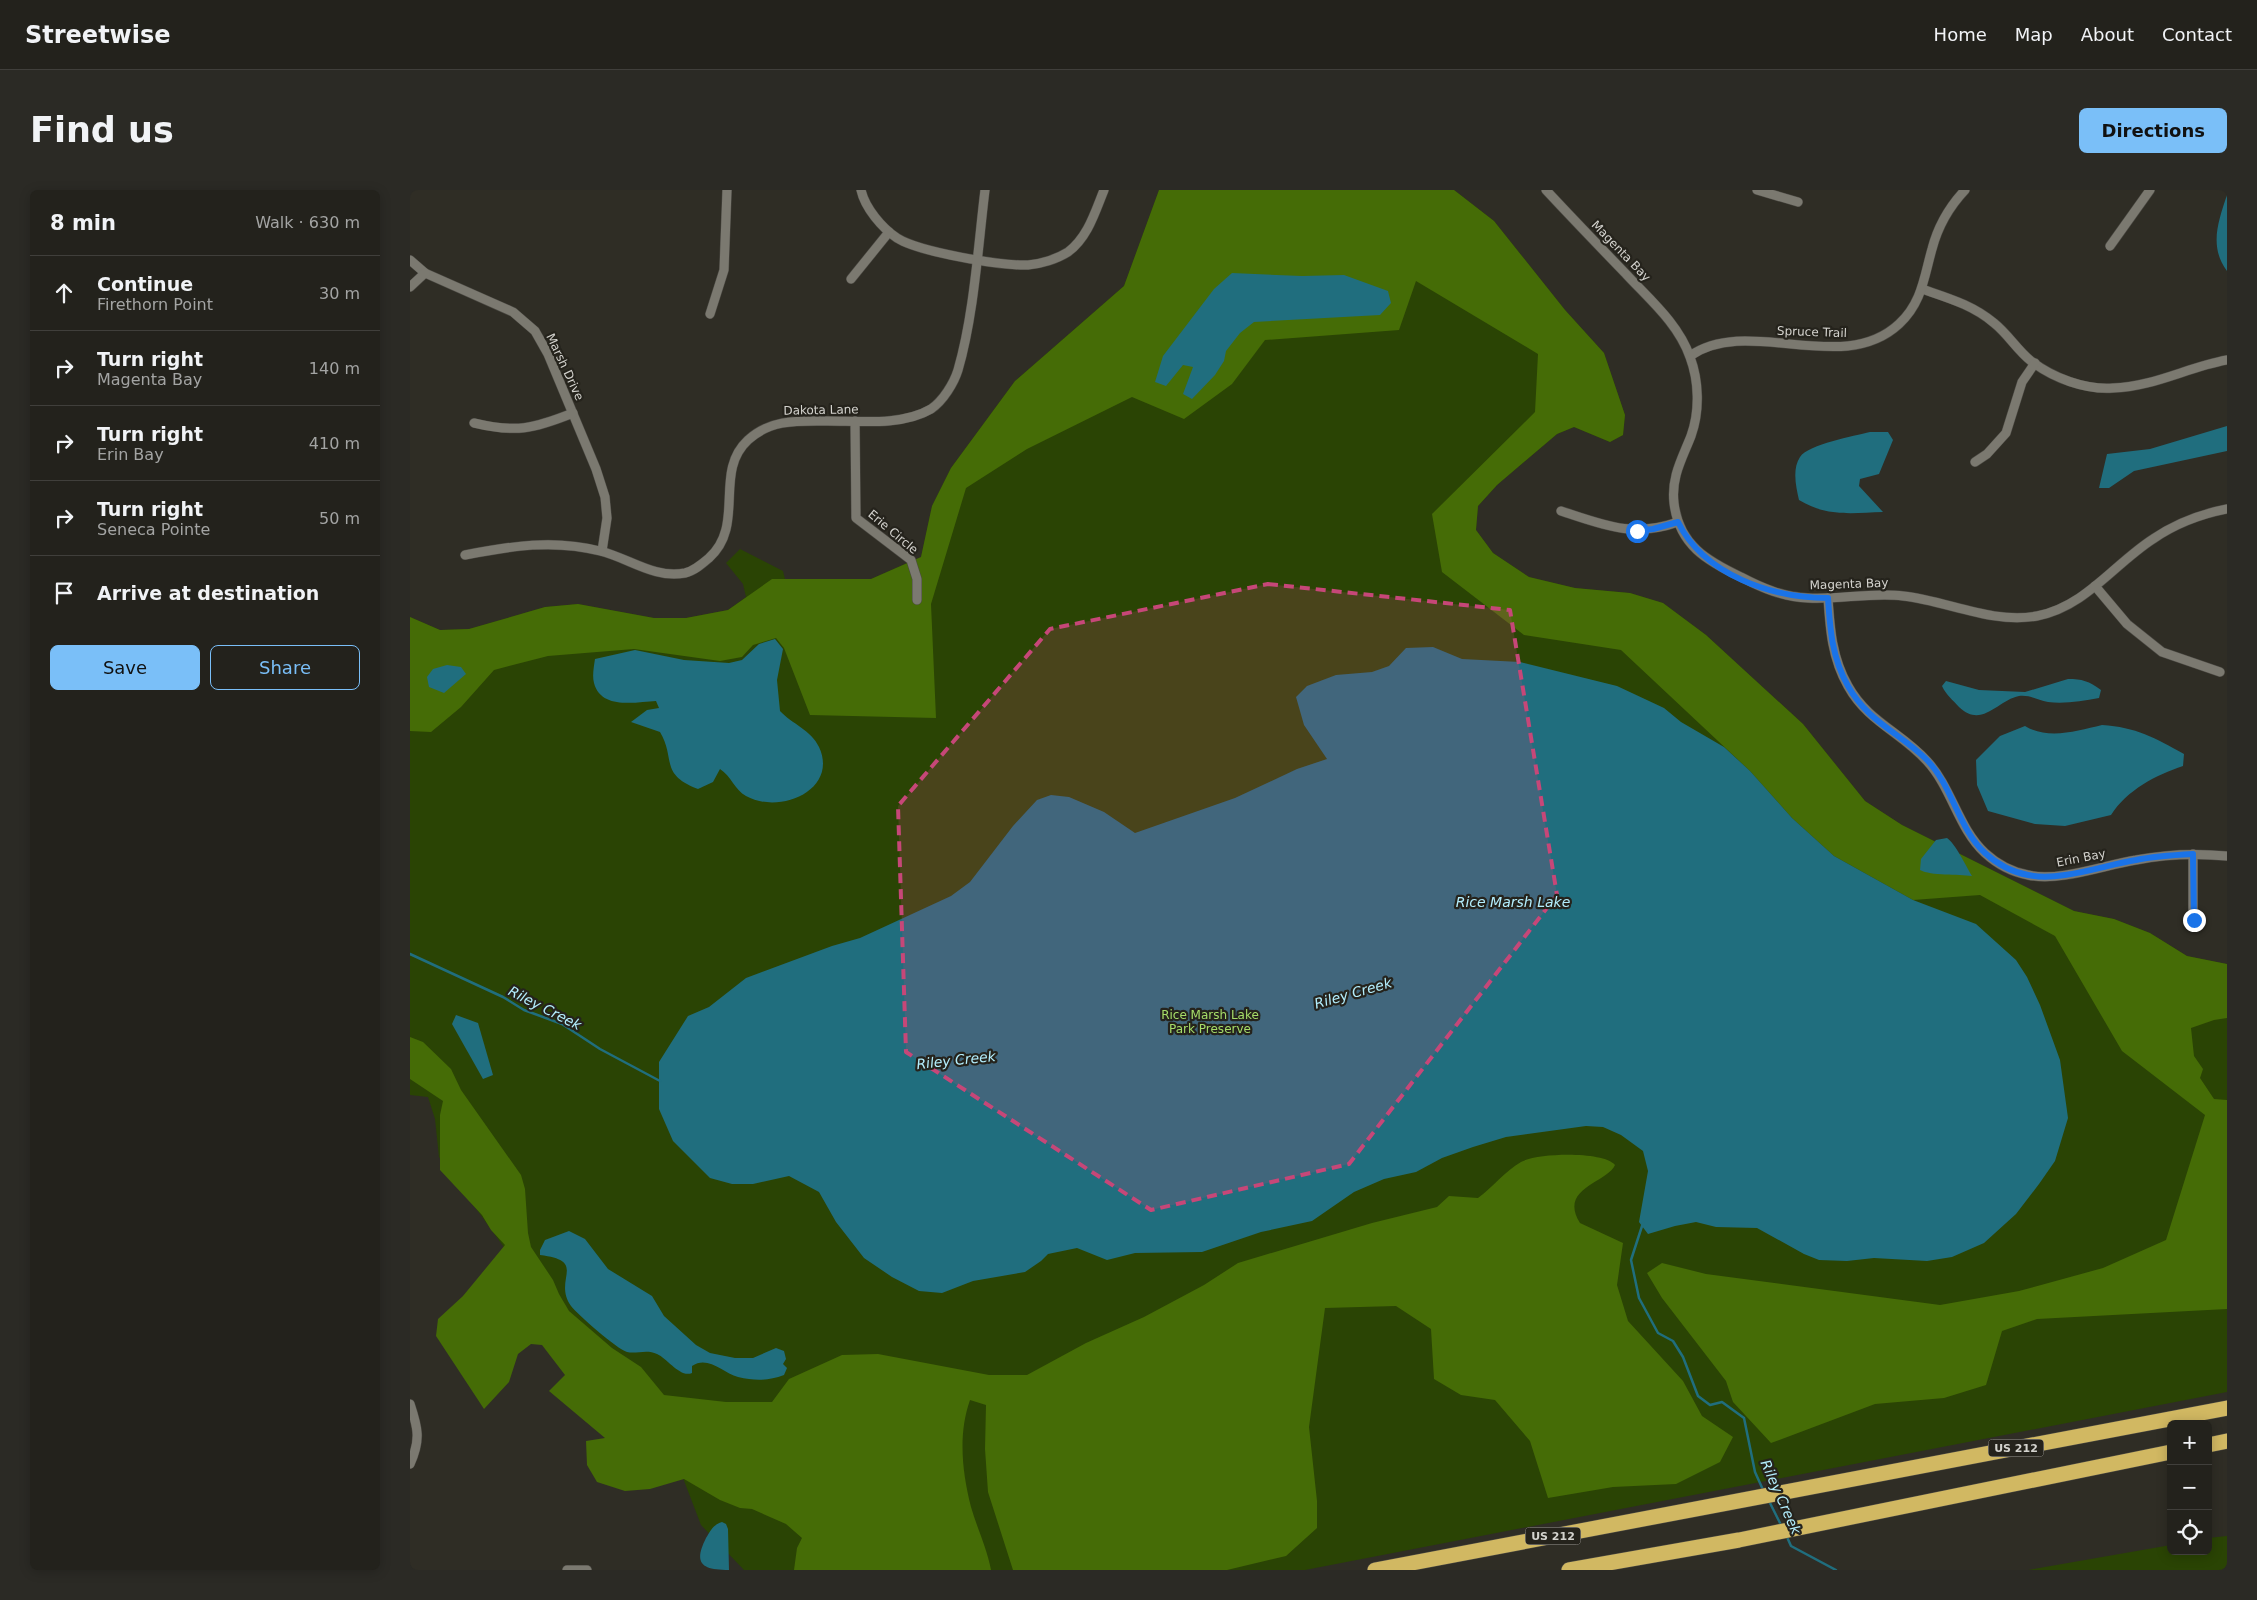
<!DOCTYPE html>
<html lang="en">
<head>
<meta charset="utf-8">
<style>
  :root { --surface:#23221c; --page:#2b2a25; --text:#f1f3f6; --muted:#a3a4a3; --line:#403f3b; --accent:#7abff8 }
  body { margin:0; font-family:"DejaVu Sans",sans-serif; background:var(--page); color:var(--text) }
  .controls { position:absolute; right:15px; bottom:15px; display:grid; overflow:hidden; border-radius:8px; box-shadow:0 2px 12px #0003 }
  .controls button { width:45px; height:45px; display:grid; place-items:center; padding:0; border:0; border-bottom:1px solid var(--line); background:var(--surface); color:var(--text); font:25px sans-serif }
  .stop { position:absolute; width:15px; height:15px; margin:-11px; border:4px solid #1a73e8; border-radius:50%; background:#fff }
  .stop.end { background:#1a73e8; border-color:#fff; box-shadow:0 1px 5px #0008 }
  .list { margin:0; padding:0; list-style:none }
  h2 { display:flex; justify-content:space-between; align-items:center; height:65px; margin:0; padding:0 20px; font-size:21px }
  h2 small { font-size:16px; font-weight:400; color:var(--muted) }
  .list li { display:grid; grid-template-columns:32px 1fr auto; gap:15px; align-items:center; box-sizing:border-box; height:75px; padding:0 20px; border-top:1px solid var(--line) }
  .list b { display:block; font-size:19px; white-space:nowrap }
  .list p { margin:0; font-size:16px; white-space:nowrap; color:var(--muted) }
  .list em { font-size:16px; font-style:normal; color:var(--muted) }
  .actions { display:flex; gap:10px; padding:15px 20px }
  .actions a { flex:1; padding:11px 0; border:1px solid var(--accent); border-radius:8px; text-align:center; font-size:18px; color:var(--accent) }
  .actions .main { background:var(--accent); color:#111 }
  .icon { flex:none; width:28px; height:28px; fill:none; stroke:currentColor; stroke-width:2; stroke-linecap:round; stroke-linejoin:round }
  .map { position:relative; flex:none; width:1817px; height:1380px; overflow:hidden; border-radius:8px }
  header { display:flex; align-items:center; gap:30px; box-sizing:border-box; height:70px; padding:0 25px; background:var(--surface); border-bottom:1px solid var(--line) }
  header strong { font-size:24px }
  nav { display:flex; gap:28px; margin-inline-start:auto; font-size:18px }
  .intro { display:flex; align-items:center; justify-content:space-between; box-sizing:border-box; height:120px; padding:0 30px }
  h1 { margin:0; font-size:35px }
  .button { padding:12px 22px; border-radius:8px; background:var(--accent); color:#111; font-size:18px; font-weight:700 }
  main { display:flex; gap:30px; padding:0 30px }
  aside { flex:1; background:var(--surface); border-radius:8px; box-shadow:0 2px 12px #0003 }
  .map>svg:first-child { display:block }
  .green { fill:#2a4404 }
  .forest { fill:#456c06 }
  .water { fill:#206e7e }
  .lines { fill:none; stroke-linecap:round; stroke-linejoin:round }
  .stream { stroke:#206e7e; stroke-width:2.5 }
  .minor-casing { stroke:#4c4a44; stroke-width:10 }
  .motorway-casing { stroke:#4c4a44; stroke-width:16 }
  .minor { stroke:#7b7970; stroke-width:9 }
  .motorway { stroke:#d1b862; stroke-width:15 }
  .route { stroke:#1a73e8; stroke-width:6 }
  .marked { fill:#c64778; fill-opacity:0.2; stroke:#c64778; stroke-width:4; stroke-dasharray:10 6; stroke-linejoin:round }
  .labels { text-anchor:middle; dominant-baseline:central; stroke-width:4.5; stroke-linejoin:round; paint-order:stroke }
  .shield { fill:#25231c; stroke:#a09e99; stroke-width:1 }
  .shield-label { font-size:11px; font-weight:bold; fill:#d4d3ce }
  .street-label { font-size:12px; fill:#d4d3ce; stroke:#25231c }
  .park-label { font-size:12px; fill:#a6dd69; stroke:#25231c }
  .water-label { font-size:14px; font-style:italic; fill:#b3eefd; stroke:#25231c }
</style>
</head>
<body>
<header>
<strong>Streetwise</strong>
<nav><a>Home</a><a>Map</a><a>About</a><a>Contact</a></nav>
</header>
<div class="intro"><h1>Find us</h1><a class="button">Directions</a></div>
<main>
<aside>
<h2>8 min<small>Walk · 630 m</small></h2>
<ul class="list">
<li><svg class="icon" aria-label="ahead" viewBox="0 0 24 24"><path d="M12 20V5M6 11l6-6 6 6"/></svg><div><b>Continue</b><p>Firethorn Point</p></div><em>30 m</em></li>
<li><svg class="icon" aria-label="right" viewBox="0 0 24 24"><path d="M7 20v-9h11M14 6l5 5-5 5"/></svg><div><b>Turn right</b><p>Magenta Bay</p></div><em>140 m</em></li>
<li><svg class="icon" aria-label="right" viewBox="0 0 24 24"><path d="M7 20v-9h11M14 6l5 5-5 5"/></svg><div><b>Turn right</b><p>Erin Bay</p></div><em>410 m</em></li>
<li><svg class="icon" aria-label="right" viewBox="0 0 24 24"><path d="M7 20v-9h11M14 6l5 5-5 5"/></svg><div><b>Turn right</b><p>Seneca Pointe</p></div><em>50 m</em></li>
<li><svg class="icon" aria-label="arrive" viewBox="0 0 24 24"><path d="M6 21V4h12l-3 4 3 4H6"/></svg><div><b>Arrive at destination</b></div></li>
</ul>
<div class="actions"><a class="main">Save</a><a>Share</a></div>
</aside>
<div class="map">
<svg width="1817" height="1380" viewBox="0 0 1817 1380">
  <rect width="100%" height="100%" fill="#2f2d25"/>
  <!-- green -->
  <g class="green">
    <polygon points="749,0 1044,0 1084,31 1155,120 1194,163 1215,225 1213,245 1200,252 1164,237 1147,244 1087,295 1068,316 1066,340 1083,363 1119,387 1165,398 1220,403 1253,413 1296,445 1393,534 1455,611 1492,635 1664,721 1704,729 1740,743 1777,766 1817,774 1817,1202 895,1380 334,1380 291,1335 263,1262 111,1081 29,967 25,929 18,907 0,905 0,427 30,440 59,439 135,417 168,414 244,428 276,428 318,420 336,407 333,394 316,373 330,359 373,381 375,389 461,389 511,367 522,316 541,278 605,191 714,96"/>
    <polygon points="1817,1346 1817,1380 1618,1380 1761,1355 1761,1361 1798,1361 1798,1348"/>
  </g>
  <!-- forest -->
  <g class="forest">
    <polygon points="749,0 1044,0 1084,31 1155,120 1194,163 1215,225 1213,245 1200,252 1164,237 1147,244 1087,295 1068,316 1066,340 1083,363 1119,387 1165,398 1220,403 1253,413 1296,445 1393,534 1455,611 1492,635 1664,721 1704,729 1740,743 1777,766 1817,774 1817,828 1804,830 1781,838 1784,866 1793,879 1790,888 1804,909 1817,910 1817,1119 1627,1129 1592,1141 1576,1195 1534,1208 1465,1214 1361,1253 1323,1212 1316,1191 1252,1108 1237,1083 1252,1073 1296,1084 1530,1115 1609,1101 1693,1078 1756,1050 1795,925 1712,861 1645,746 1570,705 1503,710 1424,666 1382,628 1340,581 1211,460 1114,445 1032,382 1022,324 1125,222 1128,164 1006,91 989,140 855,150 822,194 774,229 722,207 617,259 556,298 521,414 526,528 400,525 374,458 366,448 343,455 332,467 310,471 224,459 138,466 84,480 51,517 21,542 0,541 0,427 30,440 59,439 135,417 168,414 244,428 276,428 318,420 362,389 461,389 511,367 522,316 541,278 605,191 714,96"/>
    <path d="M0,847l13,5 28,27 10,21 60,85 4,14 3,44 3,14 22,33 6,14 10,17 43,37 29,19 23,28 62,7h46l17,-23 53,-24 36,-1 111,21h38l59,-32 58,-26 60,-32 34,-22 134,-40 65,-16 12,-11 29,2c15,-11 27,-27 43,-36 16,-9 82,-11 94,3 -8,18 -57,23 -35,58l43,20 -6,42 11,36 55,60 19,35 31,21 -13,25 -44,22 -63,3 -65,11 -18,-57 -35,-41 -34,-5 -27,-16 -3,-50 -35,-23 -71,2 -16,119 8,74v27l-31,28 -59,14h-214l-25,-78 -3,-43 1,-44 -16,-5c-12,34 -8,72 1,107 6,21 16,41 20,63h-197l3,-22 5,-10 -16,-14 -34,-15 -12,-1 -20,-8 -36,-21 -34,10 -25,2 -28,-9 -10,-17 -1,-24 19,-3 -56,-47 16,-16 -23,-30 -11,-1 -13,10 -9,28 -25,27 -48,-73 2,-17 25,-23 42,-51 -14,-15 -9,-15 -42,-45v-55l3,-14 -33,-22z"/>
  </g>
  <!-- water -->
  <g class="water">
    <path d="M1817,5v76c-18,-24 -9,-49 0,-76z"/>
    <polygon points="822,83 892,86 934,85 978,101 981,113 970,125 844,132 830,143 816,161 814,171 805,185 782,209 773,204 783,177 773,175 756,196 745,192 753,166 804,99"/>
    <polygon points="1817,236 1817,261 1724,281 1699,298 1689,298 1697,264 1740,259"/>
    <path d="M1460,242h18l5,8 -14,34 -19,5 -1,7 24,26c-32,1 -56,5 -84,-12 -3,-13 -7,-31 1,-43 9,-13 54,-21 70,-25z"/>
    <path d="M365,449l8,10 -6,31 3,31c12,13 31,19 39,36 20,43 -40,68 -73,49 -11,-6 -15,-20 -26,-27l-7,13 -15,7c-39,-15 -22,-30 -38,-57l-29,-10 16,-12 12,-2 -3,-7c-20,1 -55,9 -62,-18 -2,-7 0,-17 1,-24l40,-9 49,10 45,3 13,-3 17,-16z"/>
    <polygon points="1023,457 1052,469 1110,472 1207,496 1254,518 1271,532 1314,557 1340,581 1382,628 1424,666 1503,710 1566,734 1606,770 1617,787 1630,815 1650,870 1658,928 1645,971 1629,994 1606,1024 1574,1053 1542,1067 1517,1071 1464,1068 1437,1071 1409,1070 1394,1064 1347,1038 1306,1037 1286,1032 1265,1036 1238,1044 1229,1032 1238,981 1233,961 1211,945 1193,937 1176,936 1096,947 1063,957 1032,968 1006,982 974,989 944,1002 902,1031 851,1042 792,1062 725,1063 697,1070 667,1058 638,1064 631,1071 615,1082 563,1091 532,1103 509,1101 482,1087 454,1068 426,1032 409,1002 379,986 343,994 322,994 300,988 263,951 249,919 249,872 278,826 299,817 336,788 422,756 450,748 541,706 560,692 603,636 627,610 641,605 659,607 694,622 725,643 825,608 887,579 917,569 894,535 886,507 897,496 926,485 962,482 979,476 996,458"/>
    <polygon points="37,475 51,477 56,484 34,503 19,497 17,487 23,479"/>
    <path d="M1658,489c14,0 21,2 33,11l-2,8c-17,3 -34,6 -51,4 -11,-2 -17,-7 -29,-6 -21,4 -37,33 -60,11 -6,-7 -13,-12 -17,-21l4,-5 33,9 46,2z"/>
    <path d="M1692,535c34,2 53,13 82,29l-1,12c-27,9 -56,24 -72,49l-46,11 -30,-2 -47,-13 -11,-26 -1,-25 24,-24 25,-10c23,14 52,5 77,-1z"/>
    <path d="M1537,648c8,5 19,28 25,38 -14,-2 -41,0 -52,-6l1,-11 15,-19z"/>
    <polygon points="46,825 68,833 83,885 73,889 42,834"/>
    <path d="M159,1041l16,8 23,30 44,27 12,20 32,29 14,8 25,5h18l23,-10 8,3 2,8 -3,5 4,4 -3,7c-16,6 -29,6 -46,2 -15,-4 -30,-22 -46,-11v7c-12,5 -24,-14 -35,-19 -10,-5 -20,0 -30,-2 -10,-3 -49,-37 -56,-46 -19,-27 18,-45 -31,-51v-5l5,-10z"/>
    <path d="M312,1332l4,2 2,5 1,41c-27,0 -36,-6 -23,-32 5,-8 7,-13 16,-16z"/>
  </g>
  <g class="lines">
    <!-- stream -->
    <g class="stream">
      <polyline points="0,764 93,807 114,820 152,834 190,859 250,891"/>
      <polyline points="1233,1033 1221,1070 1229,1108 1248,1143 1263,1151 1273,1167 1288,1206 1300,1215 1312,1212 1334,1228 1345,1282 1354,1302"/>
      <polyline points="1359,1311 1371,1335"/>
      <polyline points="1377,1347 1381,1356 1426,1380"/>
    </g>
    <defs>
      <g id="minor">
        <path d="M451,0c4,18 21,38 36,48 22,14 104,28 131,27 13,-1 29,-6 40,-13 20,-15 27,-40 36,-62"/>
        <path d="M1136,0c26,28 53,56 80,84 23,25 52,49 64,83 9,24 10,54 1,79 -9,23 -20,41 -17,67 5,42 33,58 67,74 21,11 42,20 67,21 31,2 63,-6 95,-2 45,5 88,28 134,20 48,-9 77,-52 116,-77 22,-15 48,-25 74,-30"/>
        <polyline points="1347,0 1388,12"/>
        <polyline points="1700,56 1740,0"/>
        <polyline points="0,70 15,83 103,122 125,141 138,164 186,279 195,307 197,328 192,361"/>
        <polyline points="441,89 479,42"/>
        <polyline points="0,97 15,83"/>
        <path d="M1512,99c26,9 51,16 72,34 14,11 23,27 37,38 22,17 54,29 82,27 40,-1 75,-21 114,-28"/>
        <polyline points="300,124 314,80 317,0"/>
        <path d="M1280,166c59,-41 152,21 209,-32 23,-21 25,-47 33,-75 6,-23 17,-42 33,-59"/>
        <polyline points="445,231 446,328 501,370 507,389 507,410"/>
        <path d="M64,233c42,10 59,6 99,-10"/>
        <polyline points="1565,272 1577,264 1596,243 1612,192 1625,173"/>
        <path d="M1151,321c43,14 72,27 117,11"/>
        <path d="M55,365c46,-9 89,-16 135,-4 29,7 54,28 85,22 9,-2 17,-9 24,-15 37,-33 4,-86 39,-118 23,-21 50,-19 79,-19 33,0 75,5 104,-12 12,-8 23,-26 27,-39 16,-55 20,-123 27,-180"/>
        <polyline points="1685,396 1717,434 1752,462 1810,482"/>
        <path d="M1418,408c2,31 4,60 20,88 20,36 53,46 79,75 25,27 31,67 58,92 12,11 27,19 43,22 32,7 76,-10 108,-15 31,-6 60,-7 91,-4"/>
        <polyline points="1783,664 1783,730"/>
        <path d="M0,1214c8,24 11,36 0,60"/>
        <polyline points="157,1380 177,1380"/>
      </g>
      <g id="motorway">
        <polyline points="1798,1255 1817,1251"/>
        <polyline points="965,1380 1817,1218"/>
        <polyline points="1159,1380 1329,1350 1761,1262"/>
      </g>
    </defs>
    <!-- minor casing -->
    <use href="#minor" class="minor-casing"/>
    <!-- motorway casing -->
    <use href="#motorway" class="motorway-casing"/>
    <!-- minor -->
    <use href="#minor" class="minor"/>
    <!-- motorway -->
    <use href="#motorway" class="motorway"/>
  </g>
  <g class="lines">
    <!-- route -->
    <path class="route" d="M1227,341l16,-2 25,-7c26,53 94,76 150,76 2,31 4,60 20,88 20,36 52,47 79,74 26,27 31,68 58,93 12,11 27,19 43,22 32,7 76,-10 108,-15 19,-4 38,-5 57,-6l1,66"/>
  </g>
  <!-- marked area -->
  <path class="marked" d="M858,394l242,26 47,285 -208,269 -198,46 -245,-158 -8,-246 152,-177z"/>
  <g class="labels">
    <!-- shield labels -->
    <g class="shield">
      <rect x="1578.5" y="1249.5" width="55" height="17" rx="4"/>
      <rect x="1115.5" y="1337.5" width="55" height="17" rx="4"/>
    </g>
    <g class="shield-label">
      <text x="1606" y="1258">US 212</text>
      <text x="1143" y="1346">US 212</text>
    </g>
    <!-- street labels -->
    <g class="street-label">
      <text transform="translate(1211 61) rotate(46)">Magenta Bay</text>
      <text transform="translate(1402 142) rotate(2)">Spruce Trail</text>
      <text transform="translate(155 177) rotate(65)">Marsh Drive</text>
      <text transform="translate(411 220) rotate(-1)">Dakota Lane</text>
      <text transform="translate(483 342) rotate(40)">Erie Circle</text>
      <text transform="translate(1439 394) rotate(-2)">Magenta Bay</text>
      <text transform="translate(1671 668) rotate(-11)">Erin Bay</text>
    </g>
    <!-- park labels -->
    <g class="park-label">
      <text x="800" y="825">Rice Marsh Lake<tspan x="800" dy="14">Park Preserve</tspan></text>
    </g>
    <!-- water labels -->
    <g class="water-label">
      <text x="1103" y="712">Rice Marsh Lake</text>
      <text transform="translate(943 803) rotate(-16)">Riley Creek</text>
      <text transform="translate(135 818) rotate(27)">Riley Creek</text>
      <text transform="translate(546 870) rotate(-6)">Riley Creek</text>
      <text transform="translate(1371 1307) rotate(66)">Riley Creek</text>
    </g>
  </g>
</svg>
<div class="controls">
<button>+</button>
<button>−</button>
<button><svg class="icon" aria-label="locate" viewBox="0 0 24 24"><circle cx="12" cy="12" r="6"/><path d="M12 2v4M12 18v4M2 12h4M18 12h4"/></svg></button>
</div>
<div class="stop" style="left:1227px;top:341px"></div>
<div class="stop end" style="left:1784px;top:730px"></div>
</div>
</main>
</body>
</html>
